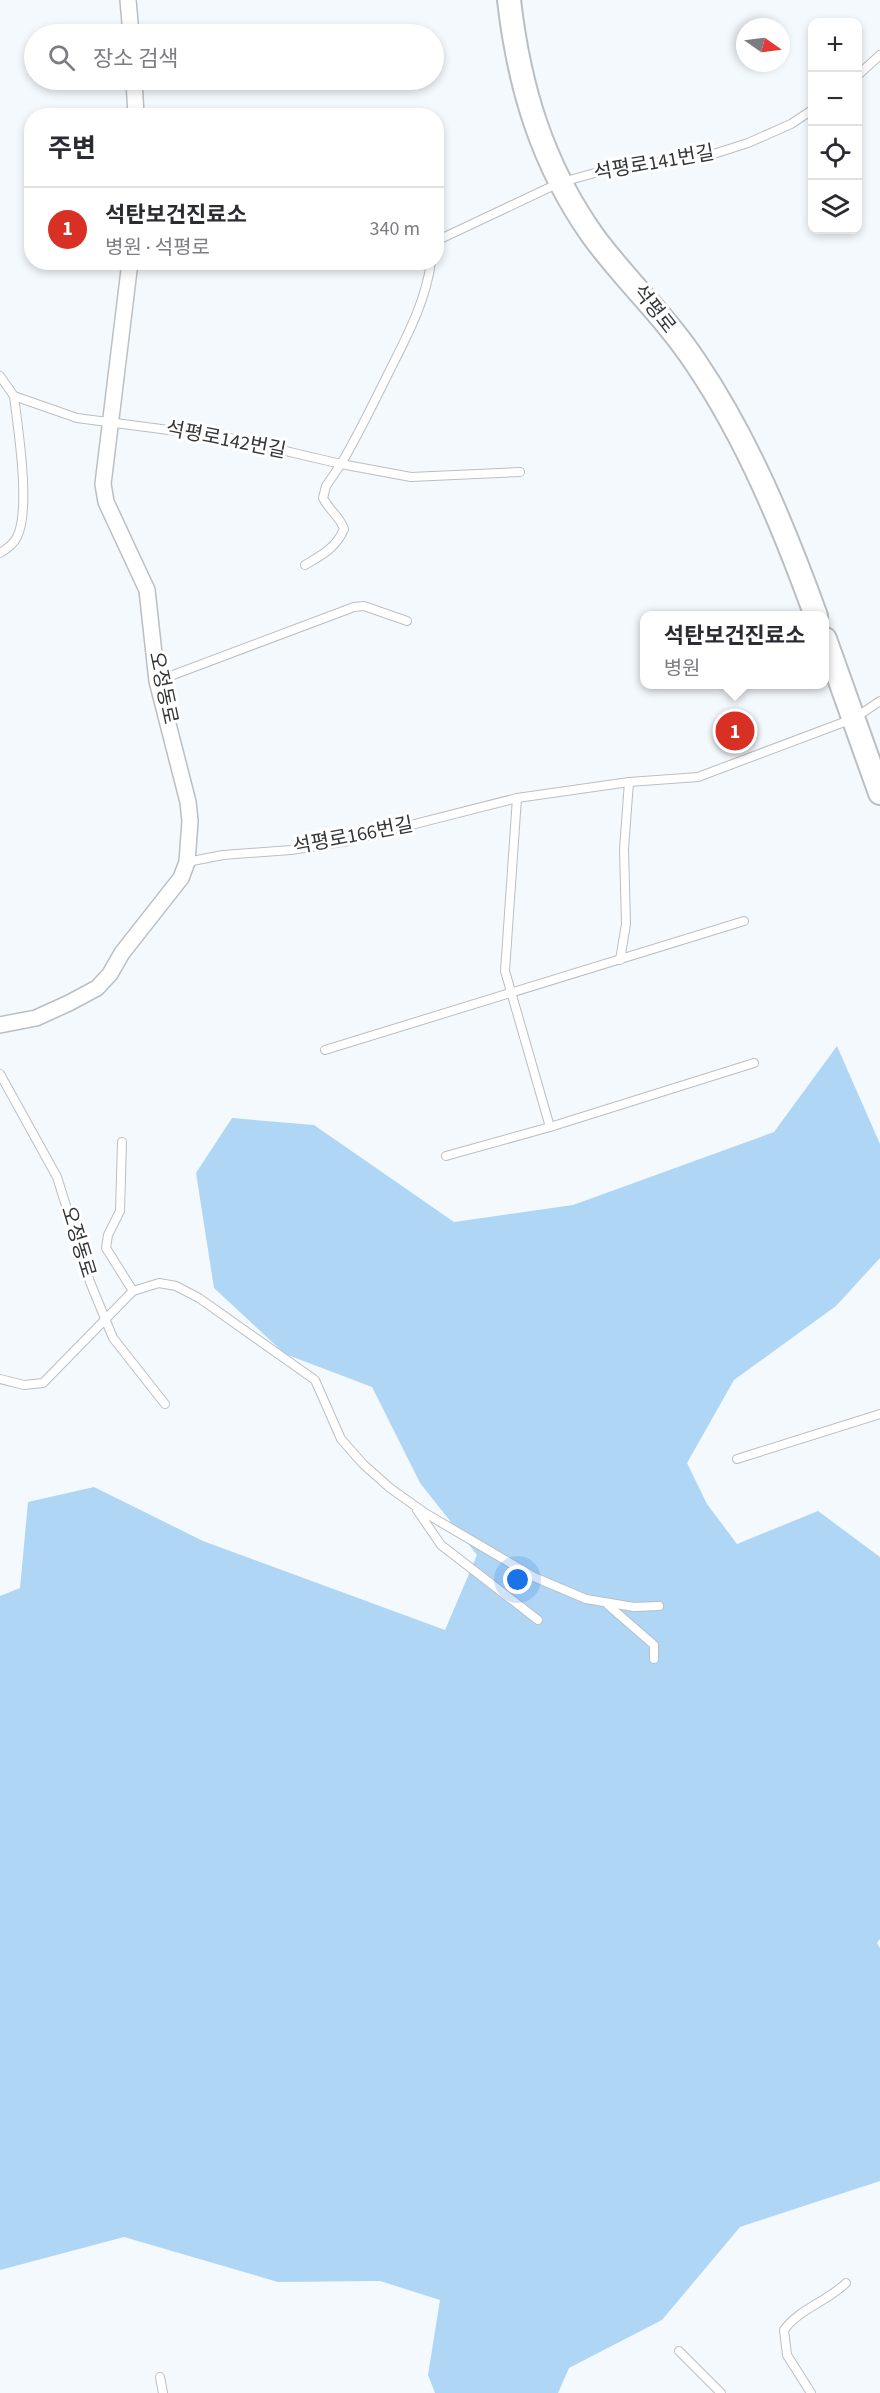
<!DOCTYPE html>
<html lang="ko">
<head>
<meta charset="utf-8">
<style>
  :root { --surface:#fff; --page:#f7f7f7; --text:#2b2b33; --muted:#7c7c81; --line:#e1e1e2; --accent:#d93025 }
  body { margin:0; font-family:"Source Sans 3","Noto Sans KR",sans-serif; background:var(--page); color:var(--text) }
  .controls { position:absolute; right:18px; top:18px; display:grid; overflow:hidden; border-radius:12px; box-shadow:0 3px 9px #0003 }
  .controls button { width:54px; height:54px; display:grid; place-items:center; padding:0; border:0; border-bottom:2px solid var(--line); background:var(--surface); color:var(--text); font:30px sans-serif }
  .compass { position:absolute; left:736px; top:18px; width:54px; height:54px; border-radius:50%; background:var(--surface); box-shadow:0 3px 9px #0003; rotate:104deg }
  .you { position:absolute; left:518px; top:1580px; width:21px; height:21px; margin:-15px; border:4px solid #fff; border-radius:50%; background:#1a73e8; box-shadow:0 0 0 9px #1a73e833 }
  .badge { display:grid; place-items:center; width:39px; height:39px; border-radius:50%; background:var(--accent); color:#fff; font-size:20px; font-weight:700 }
  .pin { position:absolute; translate:-50% -50%; border:3px solid #fff; box-shadow:0 2px 6px #0006 }
  .popup { position:absolute; left:640px; top:611px; width:189px; height:78px; box-sizing:border-box; display:grid; place-content:center; border-radius:12px; background:var(--surface); filter:drop-shadow(0 2px 4px #0005); font-size:20px; white-space:nowrap; color:var(--muted) }
  .popup b { font-size:22px; color:var(--text) }
  .popup::after { content:''; position:absolute; left:50%; top:100%; margin-left:-12px; border:12px solid transparent; border-top-color:var(--surface) }
  .list { margin:0; padding:0; list-style:none }
  h2 { display:flex; justify-content:space-between; align-items:center; height:78px; margin:0; padding:0 24px; font-size:26px }
  h2 small { font-size:20px; font-weight:400; color:var(--muted) }
  .list li { display:grid; grid-template-columns:39px 1fr auto; gap:18px; align-items:center; box-sizing:border-box; height:84px; padding:0 24px; border-top:2px solid var(--line) }
  .list b { display:block; font-size:22px; white-space:nowrap }
  .list p { margin:0; font-size:20px; white-space:nowrap; color:var(--muted) }
  .list em { font-size:20px; font-style:normal; color:var(--muted) }
  .icon { flex:none; width:33px; height:33px; fill:none; stroke:currentColor; stroke-width:2; stroke-linecap:round; stroke-linejoin:round }
  .map { position:relative; flex:none; width:880px; height:2393px; overflow:hidden }
  .search { position:absolute; background:var(--surface); box-shadow:0 3px 9px #0003; left:24px; top:24px; width:420px; height:66px; display:flex; align-items:center; gap:15px; box-sizing:border-box; padding:0 21px; border-radius:33px; color:var(--muted); font-size:22px }
  .panel { position:absolute; background:var(--surface); box-shadow:0 3px 9px #0003; left:24px; top:108px; width:420px; height:162px; border-radius:24px }
  .map>svg:first-child { display:block }
  .green { fill:#b0d6f6 }
  .lines { fill:none; stroke-linecap:round; stroke-linejoin:round }
  .lane-casing { stroke:#babfc4; stroke-width:10 }
  .street-casing { stroke:#babfc4; stroke-width:18 }
  .secondary-casing { stroke:#babfc4; stroke-width:26 }
  .lane { stroke:#fff; stroke-width:8 }
  .street { stroke:#fff; stroke-width:15 }
  .secondary { stroke:#fff; stroke-width:22 }
  .labels { text-anchor:middle; dominant-baseline:central; stroke-width:6; stroke-linejoin:round; paint-order:stroke }
  .street-label { font-size:20px; fill:#333536; stroke:#fff }
</style>
</head>
<body>
<div class="map">
<svg width="880" height="2393" viewBox="0 0 880 2393">
  <rect width="100%" height="100%" fill="#f4f9fe"/>
  <!-- green -->
  <polygon class="green" points="837,1046 880,1144 880,1258 836,1306 734,1380 687,1463 707,1504 737,1544 818,1511 880,1557 880,1939 877,1943 880,1948 880,2181 740,2227 662,2320 569,2368 558,2393 435,2393 428,2375 440,2300 380,2281 278,2282 124,2237 0,2270 0,1596 20,1588 28,1502 94,1487 203,1541 445,1630 477,1555 420,1483 372,1387 285,1354 214,1288 196,1173 232,1118 314,1125 454,1222 573,1205 774,1132"/>
  <g class="lines">
    <defs>
      <g id="lane">
        <polyline points="858,75 880,55"/>
        <polyline points="436,241 559,183 616,167 701,158 748,143 791,124 812,110"/>
        <path d="M0,376l14,20 63,22 153,20 111,26c16,-27 29,-54 43,-82 19,-39 41,-76 47,-120"/>
        <path d="M0,553c7,-4 13,-8 17,-16 14,-28 1,-108 -3,-141"/>
        <path d="M305,565c17,-10 31,-17 39,-36 -4,-12 -15,-19 -21,-31l3,-12 15,-22 70,13 109,-5"/>
        <polyline points="157,681 354,607 364,606 407,621"/>
        <polyline points="187,862 223,855 291,850 348,841 517,798 629,782 698,777 855,718 880,701"/>
        <polyline points="620,960 626,924 624,849 629,782"/>
        <polyline points="325,1050 744,921"/>
        <polyline points="0,1074 57,1177 90,1282 113,1338 165,1404"/>
        <polyline points="550,1127 754,1063"/>
        <polyline points="122,1142 120,1211 108,1235 106,1248 133,1291"/>
        <polyline points="446,1156 550,1127 505,971 517,798"/>
        <polyline points="0,1379 24,1385 43,1383 133,1291 159,1283 176,1286 199,1298 315,1380 341,1439 363,1464 390,1488 425,1513 534,1577 586,1599 634,1607 659,1606"/>
        <polyline points="737,1459 880,1414"/>
        <polyline points="417,1510 441,1545 538,1620"/>
        <polyline points="608,1605 654,1645 654,1659"/>
        <polyline points="679,2351 721,2393"/>
        <polyline points="160,2377 163,2393"/>
        <path d="M811,2393l-24,-38 -3,-25c15,-21 44,-29 62,-47"/>
      </g>
      <g id="street">
        <polyline points="128,0 131,34"/>
        <polyline points="134,80 136,116"/>
        <polyline points="0,1025 36,1018 69,1003 97,988 110,974 122,953 181,878 187,862 190,821 188,802 157,681 147,590 106,502 103,484 130,262"/>
      </g>
      <g id="secondary">
        <path d="M509,0c10,87 33,164 84,236 32,44 73,81 103,127 52,77 88,165 120,253"/>
        <polyline points="825,639 880,793"/>
      </g>
    </defs>
    <!-- lane casing -->
    <use href="#lane" class="lane-casing"/>
    <!-- street casing -->
    <use href="#street" class="street-casing"/>
    <!-- secondary casing -->
    <use href="#secondary" class="secondary-casing"/>
    <!-- lane -->
    <use href="#lane" class="lane"/>
    <!-- street -->
    <use href="#street" class="street"/>
    <!-- secondary -->
    <use href="#secondary" class="secondary"/>
  </g>
  <g class="labels">
    <!-- street labels -->
    <g class="street-label">
      <text transform="translate(654 163) rotate(-10)">석평로141번길</text>
      <text transform="translate(654 309) rotate(52)">석평로</text>
      <text transform="translate(226 440) rotate(11)">석평로142번길</text>
      <text transform="translate(163 688) rotate(78)">오정동로</text>
      <text transform="translate(353 836) rotate(-11)">석평로166번길</text>
      <text transform="translate(78 1242) rotate(73)">오정동로</text>
    </g>
  </g>
</svg>
<div class="controls">
<button>+</button>
<button>−</button>
<button><svg class="icon" aria-label="locate" viewBox="0 0 24 24"><circle cx="12" cy="12" r="6"/><path d="M12 2v4M12 18v4M2 12h4M18 12h4"/></svg></button>
<button><svg class="icon" aria-label="layers" viewBox="0 0 24 24"><path d="M12 4l9 5-9 5-9-5zM3 14l9 5 9-5"/></svg></button>
</div>
<svg class="compass" viewBox="-18 -18 36 36"><path d="M0-13l5 13h-10z" fill="#e53935"/><path d="M0 13l5-13h-10z" fill="#7c7c81"/></svg>
<div class="you"></div>
<div class="pin badge" style="left:735px;top:731px">1</div>
<div class="popup"><b>석탄보건진료소</b>병원</div>
<div class="search"><svg class="icon" aria-label="search" viewBox="0 0 24 24"><circle cx="10" cy="10" r="6"/><path d="M15 15l6 6"/></svg>장소 검색</div>
<section class="panel">
<h2>주변<small></small></h2>
<ul class="list">
<li><span class="badge">1</span><div><b>석탄보건진료소</b><p>병원 · 석평로</p></div><em>340 m</em></li>
</ul>
</section>
</div>
</body>
</html>
